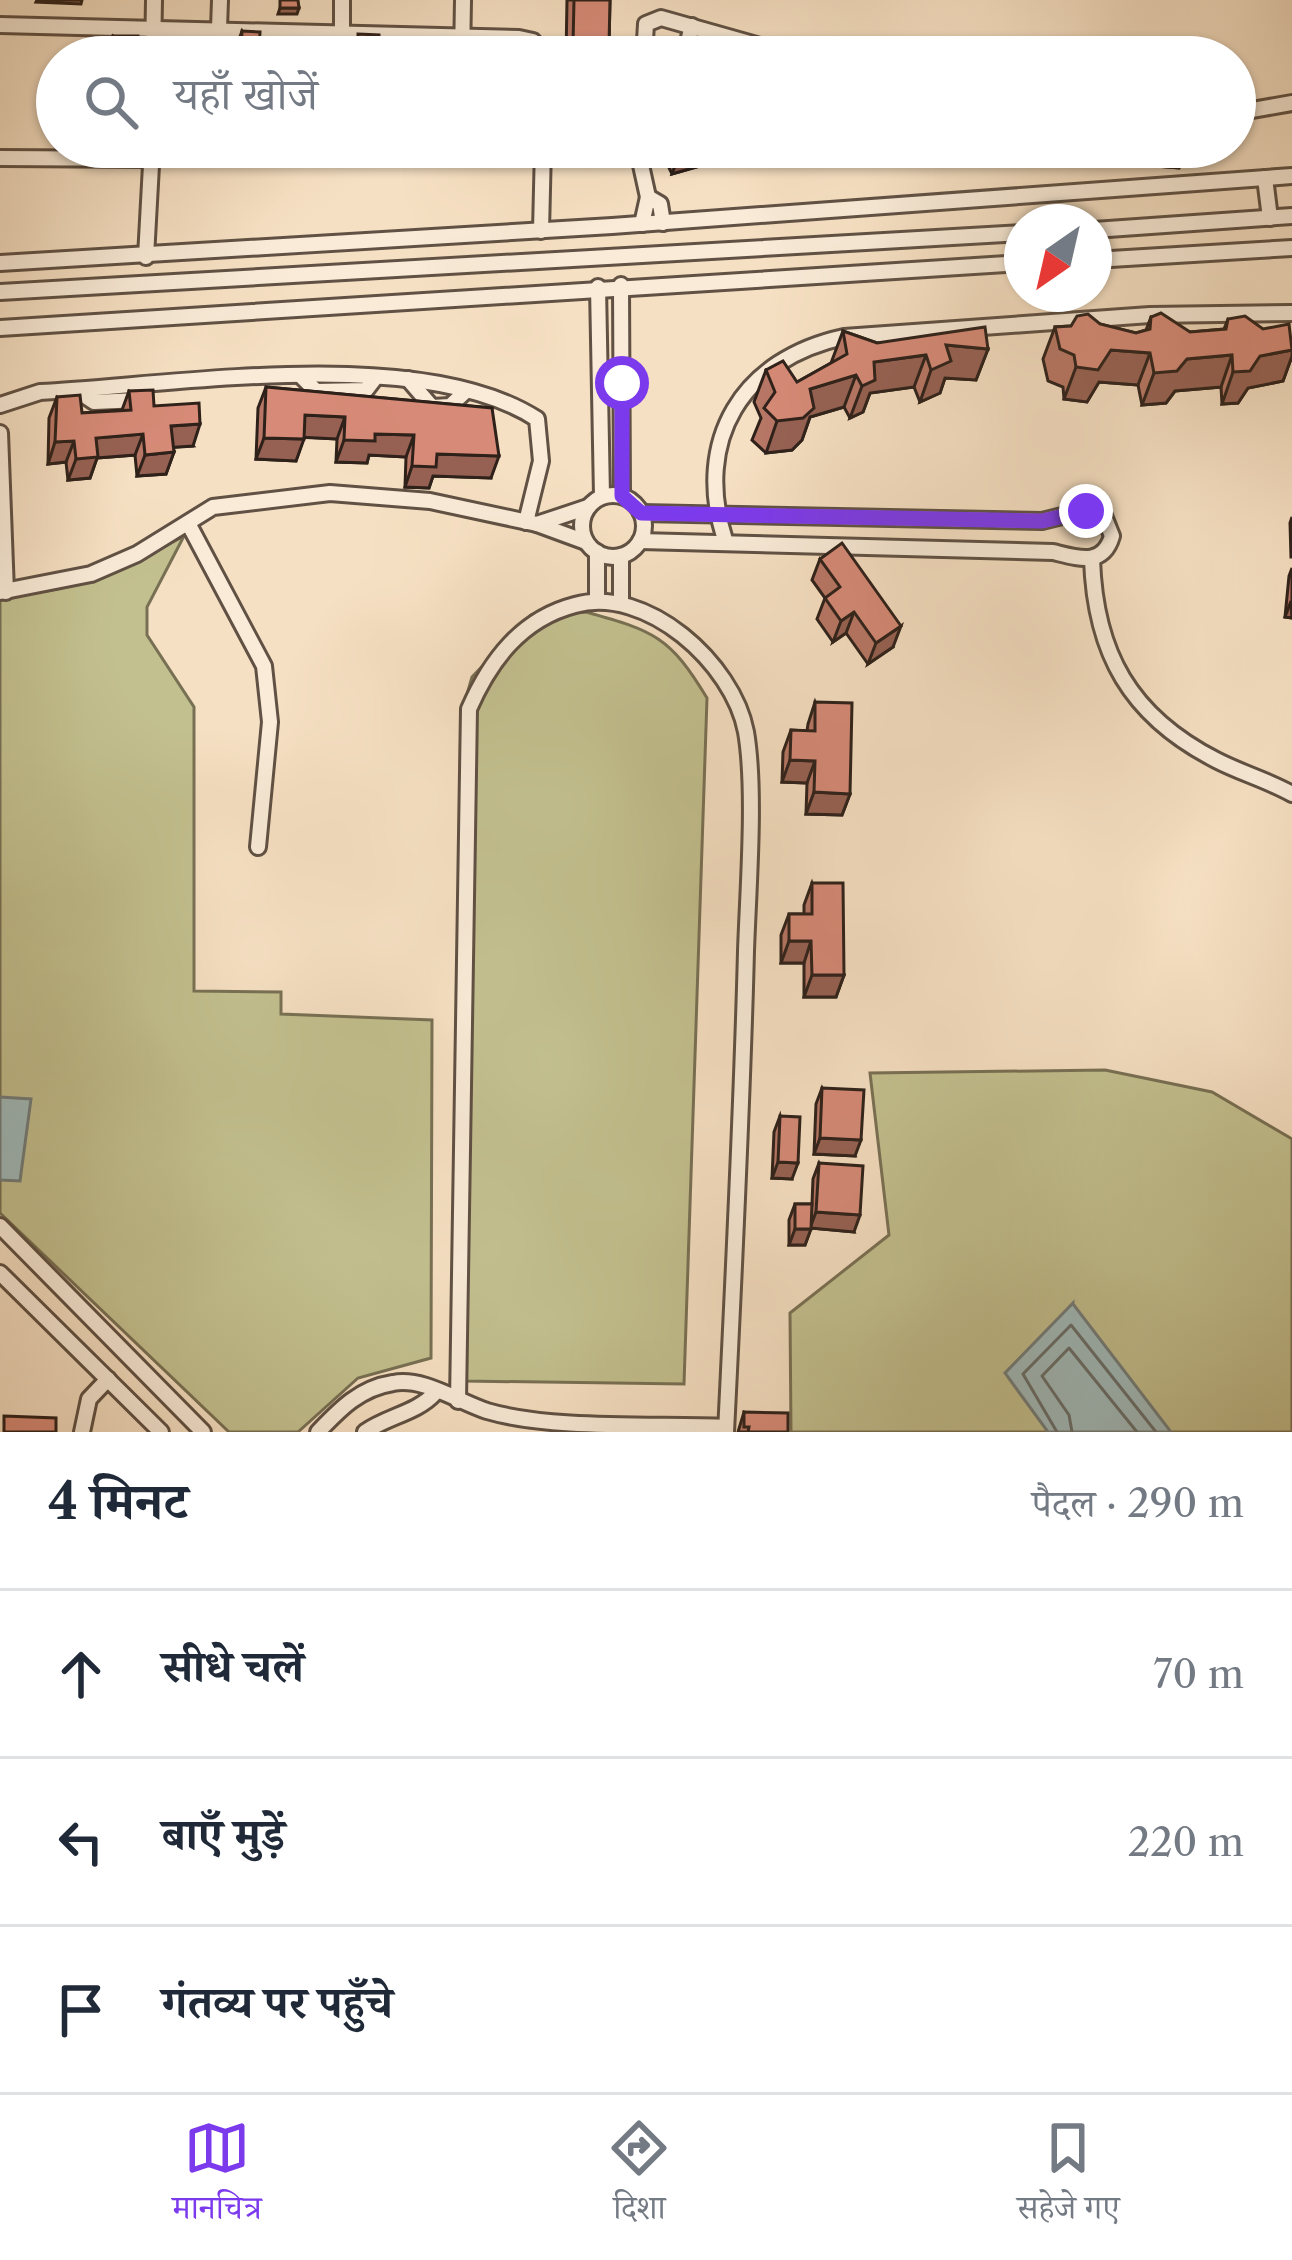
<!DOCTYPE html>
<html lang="hi">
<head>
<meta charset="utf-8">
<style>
  :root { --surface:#fff; --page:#f2f2f3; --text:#1f2937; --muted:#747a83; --line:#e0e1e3; --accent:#7c3aed }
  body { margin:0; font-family:"Libre Caslon Text","Noto Serif Devanagari",serif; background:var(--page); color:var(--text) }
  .compass { position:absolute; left:1004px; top:204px; width:108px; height:108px; border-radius:50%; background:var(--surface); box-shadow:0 3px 9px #0004; rotate:214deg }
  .stop { position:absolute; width:36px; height:36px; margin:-27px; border:9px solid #7c3aed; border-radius:50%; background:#fff }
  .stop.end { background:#7c3aed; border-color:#fff; box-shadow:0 3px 12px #0008 }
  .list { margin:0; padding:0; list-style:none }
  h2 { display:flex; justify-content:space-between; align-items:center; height:156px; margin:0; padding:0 48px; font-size:51px }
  h2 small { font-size:39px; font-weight:400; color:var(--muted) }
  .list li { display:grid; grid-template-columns:78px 1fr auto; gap:36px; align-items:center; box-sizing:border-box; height:168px; padding:0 48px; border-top:3px solid var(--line) }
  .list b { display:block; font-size:45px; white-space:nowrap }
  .list em { font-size:39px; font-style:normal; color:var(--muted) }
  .icon { flex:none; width:66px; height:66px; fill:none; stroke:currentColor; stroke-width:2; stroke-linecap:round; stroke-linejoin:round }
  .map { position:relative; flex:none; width:1292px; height:1432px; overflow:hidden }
  .search { position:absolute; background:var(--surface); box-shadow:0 3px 9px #0004; left:36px; right:36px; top:36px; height:132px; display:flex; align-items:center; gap:30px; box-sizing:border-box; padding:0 42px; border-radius:66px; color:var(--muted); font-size:45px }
  .sheet { height:660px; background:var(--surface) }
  nav { display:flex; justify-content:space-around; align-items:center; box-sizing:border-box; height:168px; border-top:3px solid var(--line); background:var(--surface); font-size:33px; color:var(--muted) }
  nav a { display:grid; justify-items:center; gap:6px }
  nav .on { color:var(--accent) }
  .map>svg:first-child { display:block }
  .green { fill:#c3c08f; stroke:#787054; stroke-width:3 }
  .water { fill:#a0bbbc; stroke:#727d7b; stroke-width:3 }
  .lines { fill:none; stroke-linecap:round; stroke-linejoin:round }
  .shore { stroke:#676e6b; stroke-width:3 }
  .minor-casing { stroke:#605144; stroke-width:20 }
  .minor { stroke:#f9ebd8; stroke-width:14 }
  .wall { fill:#b87766; stroke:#2e211a; stroke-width:3 }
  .shaded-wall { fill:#966153; stroke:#2e211a; stroke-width:3 }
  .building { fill:#d68a77; stroke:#2e211a; stroke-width:3 }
  .route { stroke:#7c3aed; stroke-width:15 }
</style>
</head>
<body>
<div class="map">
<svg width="1292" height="1432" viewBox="0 0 1292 1432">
  <rect width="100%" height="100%" fill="#f6e0c3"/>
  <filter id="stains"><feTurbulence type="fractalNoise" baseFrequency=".00167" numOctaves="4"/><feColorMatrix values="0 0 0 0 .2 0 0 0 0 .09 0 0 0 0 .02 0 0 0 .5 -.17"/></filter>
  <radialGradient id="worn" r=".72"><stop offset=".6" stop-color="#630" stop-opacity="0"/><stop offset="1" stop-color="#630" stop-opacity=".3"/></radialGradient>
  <!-- green -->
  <g class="green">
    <path d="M184,536l-37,71v28l47,72v284l87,1v22l151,6 -1,338 -73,20 -60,54h-69l-229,-219v-618c77,-2 118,-23 184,-59z"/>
    <path d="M586,612c69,19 84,25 121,86l-23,686 -220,-3 -1,-673 9,-31 59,-62z"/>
    <polygon points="1105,1070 1212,1092 1292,1139 1292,1432 791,1432 790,1313 889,1235 870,1073"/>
  </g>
  <!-- water -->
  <g class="water">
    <polygon points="0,1097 31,1099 20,1181 0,1180"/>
    <polygon points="1073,1303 1073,1304 1171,1432 1048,1432 1005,1373"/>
  </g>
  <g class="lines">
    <!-- shore -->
    <g class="shore">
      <polyline points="1057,1432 1023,1374 1071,1325 1156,1432"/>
      <polyline points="1072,1432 1069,1415 1042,1376 1069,1348 1137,1432"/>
    </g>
    <defs>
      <g id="minor">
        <polyline points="0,25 519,38 533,41 545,57"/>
        <polyline points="342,29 342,0"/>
        <polyline points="153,57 154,0"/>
        <polyline points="218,57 220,0"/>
        <polyline points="462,57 463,0"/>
        <polyline points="644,57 646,24 661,18 799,57"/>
        <polyline points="684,57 692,26"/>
        <polyline points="1235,113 1292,103"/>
        <polyline points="222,147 436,157 452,147"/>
        <polyline points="637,147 648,197"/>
        <polyline points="0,158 152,159"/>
        <polyline points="1265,178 1270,218"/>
        <polyline points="642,224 648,197 660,204 663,223"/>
        <polyline points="1094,230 1292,216"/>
        <polyline points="541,231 543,147"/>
        <polyline points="146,257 152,147"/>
        <polyline points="1094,260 1292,248"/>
        <polyline points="0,263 612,226 1292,176"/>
        <polyline points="621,285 622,496"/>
        <polyline points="598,287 602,496"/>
        <polyline points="0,292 1022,233"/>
        <polyline points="0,328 1022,263"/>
        <polyline points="302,377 316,391 366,390 376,377"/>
        <polyline points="408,379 432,407 450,406 466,391"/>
        <polyline points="76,390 94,402 140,400"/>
        <path d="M0,405l40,-13c136,-7 381,-48 497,27l4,42 -15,61"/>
        <polyline points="0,433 6,592"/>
        <circle cx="613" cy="526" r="31"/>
        <polyline points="188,523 264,666 270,722 258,847"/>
        <polyline points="537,524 588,507"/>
        <path d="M725,540c-32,-100 17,-181 119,-203l306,-22 142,-2"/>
        <path d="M640,541l413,11c25,6 50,15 59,-16l-8,-20 -18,-6 -44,11 -401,-8"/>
        <polyline points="621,556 621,600"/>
        <path d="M1092,559c3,94 38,157 124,201 25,13 51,20 76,34"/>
        <polyline points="0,592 91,574 137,554 213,507 330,493 430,501 537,524 586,542"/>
        <polyline points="597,598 597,552"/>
        <polyline points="0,1226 203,1432"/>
        <polyline points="0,1273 161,1432"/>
        <path d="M458,1401l11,-692c21,-48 52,-90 106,-104 71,-20 158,58 171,127 10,58 2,158 0,219 -4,160 -12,320 -20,481"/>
        <polyline points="82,1432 89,1399 108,1379"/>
        <path d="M318,1432c22,-23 42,-44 75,-49 30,-6 64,18 94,28 64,19 170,13 239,16"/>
        <path d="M365,1432c23,-16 52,-19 70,-39"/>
      </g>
    </defs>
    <!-- minor casing -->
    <use href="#minor" class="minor-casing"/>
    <!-- minor -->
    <use href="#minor" class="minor"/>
  </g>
  <!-- wall -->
  <g class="wall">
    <polygon points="567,0 610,0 609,45 605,57 566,57"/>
    <polygon points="242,31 257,57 237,57 238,42"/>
    <polygon points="113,36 139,57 108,57 107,51"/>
    <polygon points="659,147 766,147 672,174"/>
    <polygon points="1147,147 1190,147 1188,155 1184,155 1179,168 1154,166 1155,155 1147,155"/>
    <polygon points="1151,317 1190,332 1224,329 1228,319 1292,339 1292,356 1283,381 1248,388 1238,403 1222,404 1221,387 1175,391 1166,403 1142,405 1138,385 1099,382 1087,402 1064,399 1063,387 1048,381 1043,359 1055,327 1100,324 1136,333 1146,330"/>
    <polygon points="843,331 877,343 988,349 976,380 945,378 940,393 920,402 914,387 870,393 863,412 850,418 844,407 810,417 802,440 792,450 766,453 752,440 761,418 754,402 766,370 797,382 831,363"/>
    <polygon points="266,387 492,408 491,478 433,476 429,488 405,487 406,457 369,455 367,463 336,462 337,439 304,437 296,461 256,459 258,408"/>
    <polygon points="129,391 154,406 193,446 173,447 174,452 166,474 137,476 135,455 97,458 90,478 68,480 66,462 48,464 49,418 57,397 82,413 122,410"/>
    <polygon points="1292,517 1292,557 1291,557 1290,523"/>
    <polygon points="820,559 893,647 868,664 846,633 833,642 817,619 825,598 812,580"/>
    <polygon points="1292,568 1292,618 1285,617 1289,576"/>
    <polygon points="815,702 850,794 842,815 806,814 807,783 782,782 783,752 791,730 807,731 808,724"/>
    <polygon points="812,883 844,975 836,997 804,997 804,963 781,963 781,935 789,914 804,914 804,905"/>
    <polygon points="822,1088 855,1156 814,1154 816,1104"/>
    <polygon points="780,1116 792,1179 772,1178 774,1132"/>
    <polygon points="819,1163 854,1232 811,1228 805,1245 789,1245 789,1220 795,1204 812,1204 813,1179"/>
    <polygon points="744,1412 788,1432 738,1432"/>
  </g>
  <!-- shaded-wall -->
  <g class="shaded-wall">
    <polygon points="37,0 82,0 81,4 36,2"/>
    <polygon points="280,8 299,8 297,14 278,14"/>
    <polygon points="573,44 609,45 605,57 569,57"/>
    <polygon points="241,50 259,51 257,57 239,57"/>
    <polygon points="358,51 379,51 377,57 356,57"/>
    <polygon points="682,147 766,147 672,174"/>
    <polygon points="946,147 1113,147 1106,165"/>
    <polygon points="1150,147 1158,147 1155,155 1147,155"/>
    <polygon points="1190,147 1188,155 1184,155 1179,168 1154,166 1160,151"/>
    <polygon points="946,345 988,349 976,380 945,378 940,393 920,402 931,370"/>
    <polygon points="1111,350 1150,353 1138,385 1099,382 1087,402 1064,399 1076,367"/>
    <polygon points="1292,350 1292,356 1283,381 1248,388 1238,403 1222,404 1233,372 1260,356"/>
    <polygon points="926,355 914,387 870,393 863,412 850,418 862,386 874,362"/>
    <polygon points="1232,355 1221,387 1175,391 1166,403 1142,405 1154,373 1187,359"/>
    <polygon points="856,375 844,407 810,417 802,440 792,450 766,453 777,421 810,389"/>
    <polygon points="305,415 345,417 337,439 297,437"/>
    <polygon points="200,424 193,446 164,448 171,426"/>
    <polygon points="143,434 135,455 97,458 90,478 68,480 76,459 96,438"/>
    <polygon points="375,434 414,435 406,457 369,455 367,463 336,462 344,440"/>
    <polygon points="264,438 304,439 296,461 256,459"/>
    <polygon points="74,441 66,462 48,464 55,442"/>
    <polygon points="174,452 166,474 137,476 145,455"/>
    <polygon points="437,454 499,456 491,478 433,476 429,488 405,487 412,466"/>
    <polygon points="1291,601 1292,618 1285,617"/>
    <polygon points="854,612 846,633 833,642 841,621"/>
    <polygon points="901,626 893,647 868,664 876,643"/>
    <polygon points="790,760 815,761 807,783 782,782"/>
    <polygon points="814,792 850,794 842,815 806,814"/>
    <polygon points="789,941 811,941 804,963 781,963"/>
    <polygon points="812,975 844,975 836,997 804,997"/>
    <polygon points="820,1138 861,1140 855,1156 814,1154"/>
    <polygon points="778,1162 798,1163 792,1179 772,1178"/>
    <polygon points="816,1212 860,1215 854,1232 810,1228"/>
    <polygon points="795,1229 811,1229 805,1245 789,1245"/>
  </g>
  <!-- building -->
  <g class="building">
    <polygon points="280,0 298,0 299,8 280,8"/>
    <polygon points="574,0 610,0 609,45 573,44"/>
    <polygon points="242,31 260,32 259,51 241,50"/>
    <polygon points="358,34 379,35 379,51 358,51"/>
    <polygon points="113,36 138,36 139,57 113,57"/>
    <polygon points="382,54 416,56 416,57 382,57"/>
    <polygon points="1160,147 1186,147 1185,153 1160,151"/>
    <polygon points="1161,313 1190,332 1226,329 1228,319 1245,316 1263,329 1289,324 1292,350 1260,356 1250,371 1233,372 1232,355 1187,359 1177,371 1154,373 1150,353 1111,350 1098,370 1076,367 1074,355 1060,349 1055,327 1071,326 1077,316 1088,314 1100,324 1136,333 1150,329 1151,317"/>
    <polygon points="985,327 988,349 946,345 951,361 931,370 926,355 874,362 875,380 862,386 856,375 810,389 814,408 803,418 777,421 764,408 775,392 766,370 783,361 797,382 847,354 843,331 877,343"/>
    <polygon points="266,387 492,408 499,456 437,454 436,467 412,466 414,435 375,434 375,441 344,440 345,417 305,415 304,439 264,438"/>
    <polygon points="153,390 154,406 199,403 200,424 171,426 174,452 145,455 143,434 96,438 98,457 76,459 74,441 55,442 57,397 80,395 82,413 131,410 129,391"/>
    <polygon points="842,543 901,626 876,643 854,612 841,621 825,598 840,587 820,559"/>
    <polygon points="815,702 852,703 850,794 814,792 815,761 790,760 791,730 815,731"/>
    <polygon points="812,883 843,883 844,975 812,975 811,941 789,941 789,914 812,914"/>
    <polygon points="822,1088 864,1090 861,1140 820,1138"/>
    <polygon points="780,1116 800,1117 798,1163 778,1162"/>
    <polygon points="819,1163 863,1166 860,1215 816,1212"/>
    <polygon points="795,1204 812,1204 811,1229 795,1229"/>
    <polygon points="744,1412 788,1413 788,1432 748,1432 749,1427 744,1427"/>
    <polygon points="4,1416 56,1418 56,1432 4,1432"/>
  </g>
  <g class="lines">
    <!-- route -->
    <polyline class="route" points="622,383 622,496 641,513 1042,521 1086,511"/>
  </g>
  <rect width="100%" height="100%" filter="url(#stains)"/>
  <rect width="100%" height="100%" fill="url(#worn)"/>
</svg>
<svg class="compass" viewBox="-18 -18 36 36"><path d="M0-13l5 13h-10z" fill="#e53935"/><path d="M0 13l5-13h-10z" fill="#747a83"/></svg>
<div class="stop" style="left:622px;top:383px"></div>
<div class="stop end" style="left:1086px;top:511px"></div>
<div class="search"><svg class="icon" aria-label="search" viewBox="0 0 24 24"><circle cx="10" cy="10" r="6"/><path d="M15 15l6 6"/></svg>यहाँ खोजें</div>
</div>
<section class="sheet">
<h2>4 मिनट<small>पैदल · 290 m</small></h2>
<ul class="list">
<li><svg class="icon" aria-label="ahead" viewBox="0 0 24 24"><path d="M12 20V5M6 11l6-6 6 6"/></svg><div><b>सीधे चलें</b></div><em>70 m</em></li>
<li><svg class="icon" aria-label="left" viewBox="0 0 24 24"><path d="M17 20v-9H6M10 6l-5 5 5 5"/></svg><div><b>बाएँ मुड़ें</b></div><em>220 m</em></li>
<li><svg class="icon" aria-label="arrive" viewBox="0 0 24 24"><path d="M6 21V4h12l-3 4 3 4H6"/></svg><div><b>गंतव्य पर पहुँचे</b></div></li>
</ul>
</section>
<nav>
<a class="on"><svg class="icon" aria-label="map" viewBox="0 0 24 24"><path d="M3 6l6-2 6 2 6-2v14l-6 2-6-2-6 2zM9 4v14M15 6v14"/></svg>मानचित्र</a>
<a><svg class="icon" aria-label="directions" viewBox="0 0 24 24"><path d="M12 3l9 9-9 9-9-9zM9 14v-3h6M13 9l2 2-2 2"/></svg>दिशा</a>
<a><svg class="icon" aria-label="saved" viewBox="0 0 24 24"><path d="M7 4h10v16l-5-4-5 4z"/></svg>सहेजे गए</a>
</nav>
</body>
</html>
